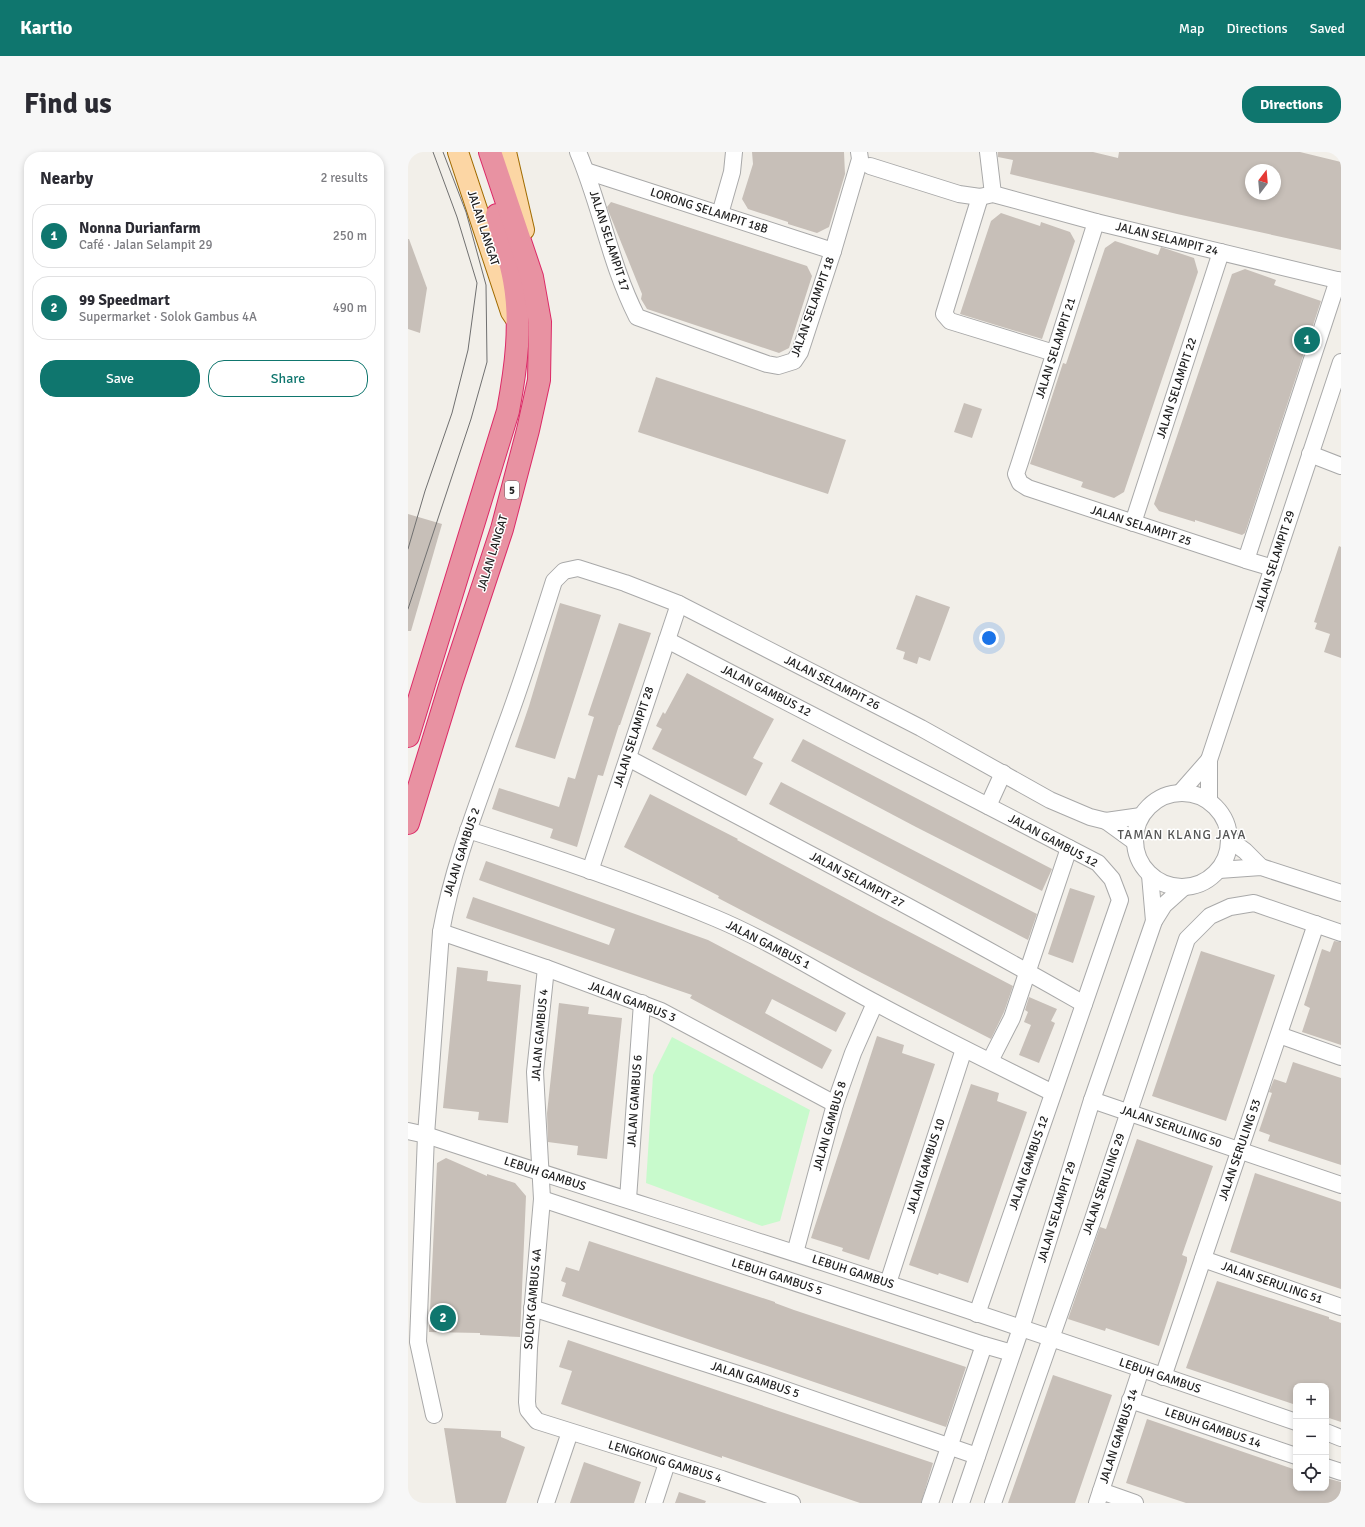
<!DOCTYPE html>
<html lang="en">
<head>
<meta charset="utf-8">
<style>
  :root { --surface:#fff; --page:#f7f7f7; --text:#2b2b33; --muted:#7c7c81; --line:#e1e1e2; --accent:#0f766e }
  body { margin:0; font-family:Signika,sans-serif; background:var(--page); color:var(--text) }
  .controls { position:absolute; right:12px; bottom:12px; display:grid; overflow:hidden; border-radius:8px; box-shadow:0 2px 6px #0003 }
  .controls button { width:36px; height:36px; display:grid; place-items:center; padding:0; border:0; border-bottom:1px solid var(--line); background:var(--surface); color:var(--text); font:20px sans-serif }
  .compass { position:absolute; left:837px; top:12px; width:36px; height:36px; border-radius:50%; background:var(--surface); box-shadow:0 2px 6px #0003; rotate:16deg }
  .you { position:absolute; left:581px; top:486px; width:14px; height:14px; margin:-10px; border:3px solid #fff; border-radius:50%; background:#1a73e8; box-shadow:0 0 0 6px #1a73e833 }
  .badge { display:grid; place-items:center; width:26px; height:26px; border-radius:50%; background:var(--accent); color:#fff; font-size:13px; font-weight:700 }
  .pin { position:absolute; translate:-50% -50%; border:2px solid #fff; box-shadow:0 1px 4px #0006 }
  .list { margin:0; padding:0; list-style:none }
  h2 { display:flex; justify-content:space-between; align-items:center; height:52px; margin:0; padding:0 16px; font-size:17px }
  h2 small { font-size:13px; font-weight:400; color:var(--muted) }
  .list li { display:grid; grid-template-columns:26px 1fr auto; gap:12px; align-items:center; box-sizing:border-box; height:64px; margin:0 8px 8px; padding:0 8px; border:1px solid var(--line); border-radius:16px }
  .list b { display:block; font-size:15px; white-space:nowrap }
  .list p { margin:0; font-size:13px; white-space:nowrap; color:var(--muted) }
  .list em { font-size:13px; font-style:normal; color:var(--muted) }
  .actions { display:flex; gap:8px; padding:12px 16px }
  .actions a { flex:1; padding:9px 0; border:1px solid var(--accent); border-radius:16px; text-align:center; font-size:14px; color:var(--accent) }
  .actions .main { background:var(--accent); color:#fff }
  .icon { flex:none; width:22px; height:22px; fill:none; stroke:currentColor; stroke-width:2; stroke-linecap:round; stroke-linejoin:round }
  .map { position:relative; flex:none; width:933px; height:1351px; overflow:hidden; border-radius:16px }
  header { display:flex; align-items:center; gap:24px; box-sizing:border-box; height:56px; padding:0 20px; background:var(--accent); color:#fff }
  header strong { font-size:19px }
  nav { display:flex; gap:22px; margin-inline-start:auto; font-size:14px }
  .intro { display:flex; align-items:center; justify-content:space-between; box-sizing:border-box; height:96px; padding:0 24px }
  h1 { margin:0; font-size:28px }
  .button { padding:10px 18px; border-radius:16px; background:var(--accent); color:#fff; font-size:14px; font-weight:700 }
  main { display:flex; gap:24px; padding:0 24px }
  aside { flex:1; background:var(--surface); border-radius:16px; box-shadow:0 2px 6px #0003 }
  .map>svg:first-child { display:block }
  .park { fill:#c8facc }
  .building { fill:#c7bfb8; fill-rule:evenodd }
  .lines { fill:none; stroke-linecap:round; stroke-linejoin:round }
  .minor-casing { stroke:#a9a9a9; stroke-width:18 }
  .major-casing { stroke:#a06b00; stroke-width:22 }
  .highway-casing { stroke:#dc2a67; stroke-width:24 }
  .minor { stroke:#fff; stroke-width:16 }
  .major { stroke:#fcd6a4; stroke-width:20 }
  .highway { stroke:#e892a2; stroke-width:22 }
  .tram { stroke:#707070; stroke-width:1 }
  .labels { text-anchor:middle; dominant-baseline:central; stroke-width:3; stroke-linejoin:round; paint-order:stroke }
  .shield { fill:#fff; stroke:#646464; stroke-width:1 }
  .shield-label { font-size:11px; font-weight:bold; fill:#222 }
  .street-label { font-size:12px; fill:#222; stroke:#fff }
  .neighbourhood-label { font-size:13px; letter-spacing:1px; fill:#555; stroke:#fff }
</style>
</head>
<body>
<header>
<strong>Kartio</strong>
<nav><a>Map</a><a>Directions</a><a>Saved</a></nav>
</header>
<div class="intro"><h1>Find us</h1><a class="button">Directions</a></div>
<main>
<aside>
<h2>Nearby<small>2 results</small></h2>
<ul class="list">
<li><span class="badge">1</span><div><b>Nonna Durianfarm</b><p>Café · Jalan Selampit 29</p></div><em>250 m</em></li>
<li><span class="badge">2</span><div><b>99 Speedmart</b><p>Supermarket · Solok Gambus 4A</p></div><em>490 m</em></li>
</ul>
<div class="actions"><a class="main">Save</a><a>Share</a></div>
</aside>
<div class="map">
<svg width="933" height="1351" viewBox="0 0 933 1351">
  <rect width="100%" height="100%" fill="#f2efe9"/>
  <!-- park -->
  <polygon class="park" points="264,885 402,958 372,1069 354,1074 238,1031 245,923"/>
  <!-- building -->
  <g class="building">
    <polygon points="344,0 436,0 437,22 421,75 409,81 380,72 380,70 340,57 334,47 345,12"/>
    <path d="M590,0h95l25,6 1,-6h181l41,10v88l-164,-36 -167,-40 3,-14 -15,-3zM843,18h24v26l-11,-2h-13z"/>
    <polygon points="203,50 399,114 404,124 381,196 371,201 239,157 233,147 234,142 202,63 199,55"/>
    <polygon points="593,61 632,74 633,70 662,80 667,89 634,187 552,162 583,69"/>
    <polygon points="0,87 1,87 19,136 12,181 0,177"/>
    <polygon points="707,89 750,103 753,95 786,106 790,120 716,340 706,346 673,335 675,330 622,312 655,211 658,212 697,96"/>
    <polygon points="837,117 868,128 866,133 913,149 837,381 834,383 787,368 787,370 751,359 746,352 824,122"/>
    <polygon points="248,225 438,288 420,342 230,280"/>
    <polygon points="556,251 574,257 564,286 546,280"/>
    <polygon points="0,362 34,372 3,479 0,479"/>
    <polygon points="931,394 933,395 933,506 916,500 922,482 907,477 909,471 906,470"/>
    <polygon points="508,443 542,455 522,509 511,505 509,512 495,507 497,500 488,497"/>
    <polygon points="152,451 193,463 147,607 107,595 121,554"/>
    <polygon points="211,471 243,481 212,573 211,573 195,624 190,623 169,695 142,686 145,677 84,657 91,636 151,655 160,625 167,627 186,565 180,563"/>
    <polygon points="279,521 366,567 345,606 355,611 338,644 244,597 254,577 248,574 255,560 257,562"/>
    <polygon points="395,587 644,717 634,739 508,675 383,609"/>
    <polygon points="373,630 629,762 620,788 361,652"/>
    <polygon points="242,642 330,687 329,688 471,764 605,834 596,860 583,887 454,821 310,746 311,744 216,695"/>
    <polygon points="78,709 300,788 438,861 428,880 364,847 357,861 424,898 414,917 282,846 284,843 58,766 65,745 201,793 207,777 204,776 71,728"/>
    <polygon points="662,736 687,744 665,811 640,802"/>
    <polygon points="926,789 933,790 933,893 894,880 902,856 896,853 914,797 922,800"/>
    <polygon points="793,799 867,823 818,969 744,944"/>
    <polygon points="49,815 80,819 79,829 113,833 100,971 70,968 71,960 35,956"/>
    <polygon points="621,845 649,857 643,869 647,871 631,911 611,903 623,873 616,870 620,860 617,858"/>
    <polygon points="151,851 181,855 180,862 214,866 199,1007 169,1003 170,994 140,990 139,961"/>
    <polygon points="469,884 496,893 494,901 527,912 461,1108 434,1099 435,1096 403,1086"/>
    <polygon points="885,910 933,926 933,1013 860,989 862,983 851,979 864,941 861,940 866,927 878,931"/>
    <polygon points="563,932 591,941 589,949 619,960 560,1131 531,1121 530,1123 501,1113"/>
    <polygon points="729,987 805,1014 774,1103 779,1105 779,1109 751,1194 698,1176 697,1179 660,1167 692,1075 698,1077"/>
    <polygon points="38,1006 79,1024 79,1022 107,1031 118,1044 112,1185 72,1183 72,1181 21,1180 29,1011"/>
    <polygon points="847,1021 933,1050 933,1137 822,1100"/>
    <polygon points="181,1089 367,1150 367,1151 386,1158 558,1215 538,1275 154,1144 158,1131 153,1129 158,1115 171,1119"/>
    <polygon points="809,1129 921,1165 921,1167 933,1171 933,1270 918,1265 918,1234 888,1234 888,1253 778,1216"/>
    <polygon points="160,1188 525,1311 513,1351 452,1351 314,1304 314,1306 153,1252 164,1219 151,1215"/>
    <polygon points="645,1223 704,1243 667,1351 600,1351"/>
    <polygon points="739,1267 888,1318 888,1336 918,1336 918,1326 933,1330 933,1351 778,1351 718,1331"/>
    <polygon points="36,1276 93,1279 93,1285 117,1295 98,1351 48,1351"/>
    <polygon points="176,1310 233,1330 226,1351 162,1351"/>
    <polygon points="271,1340 298,1349 297,1351 267,1351"/>
  </g>
  <g class="lines">
    <defs>
      <g id="minor">
        <path d="M170,0c23,54 32,112 59,165l130,47 11,2 16,-5 6,-9 33,-101 27,-92 -1,-7"/>
        <polyline points="580,0 585,42"/>
        <polyline points="462,14 551,42 572,45 585,42 688,70 933,129"/>
        <polyline points="178,19 425,99"/>
        <polyline points="572,45 536,162 542,169 646,201"/>
        <polyline points="312,62 324,20 326,0"/>
        <polyline points="688,70 612,310 608,322 612,331 620,336 838,408 865,416"/>
        <polyline points="902,302 933,314"/>
        <polyline points="725,371 813,100"/>
        <polyline points="838,408 930,128"/>
        <polyline points="259,488 690,711 704,727 712,748 569,1162"/>
        <path d="M220,606c153,81 306,160 456,246"/>
        <circle cx="774" cy="688" r="47"/>
        <polyline points="772,641 801,608"/>
        <polyline points="801,649 801,608 933,210"/>
        <polyline points="580,654 595,621"/>
        <polyline points="698,669 727,690"/>
        <path d="M60,678c83,26 166,54 247,88 55,23 106,56 159,84 59,32 119,61 179,91"/>
        <polyline points="822,688 837,699 853,715"/>
        <polyline points="811,718 853,715 933,741"/>
        <polyline points="182,719 271,452"/>
        <polyline points="742,723 746,769"/>
        <polyline points="33,780 138,816 253,859 427,952"/>
        <polyline points="138,816 127,920 134,1047 121,1196 119,1250 120,1258 129,1269 314,1327 384,1351"/>
        <polyline points="871,883 933,905"/>
        <polyline points="582,909 604,866 661,696"/>
        <polyline points="684,948 933,1033"/>
        <path d="M0,979l18,4c153,51 307,97 460,148 137,45 274,92 410,139"/>
        <polyline points="134,1047 576,1193 604,1201"/>
        <polyline points="220,1047 234,851"/>
        <polyline points="387,1101 427,952 445,901 467,851"/>
        <polyline points="795,1107 933,1155"/>
        <polyline points="480,1131 556,897"/>
        <polyline points="124,1156 346,1227 569,1304"/>
        <polyline points="755,1225 908,772"/>
        <polyline points="722,1248 888,1304"/>
        <path d="M26,1263l-16,-73 8,-207 15,-203c12,-68 39,-134 62,-199 19,-50 35,-102 51,-152l10,-10 14,-3 47,15 54,21 242,124 129,72 40,17 16,4 35,-5"/>
        <polyline points="918,1280 933,1286"/>
        <polyline points="918,1315 933,1320"/>
        <polyline points="693,1339 727,1351"/>
        <polyline points="138,1351 162,1280"/>
        <polyline points="246,1351 259,1311"/>
        <polyline points="522,1351 576,1193"/>
        <polyline points="553,1351 613,1176 684,948 746,769 756,753 775,736"/>
        <polyline points="585,1351 685,1067 779,787 802,764 822,755 846,751 933,781"/>
        <polyline points="689,1351 733,1217"/>
      </g>
      <g id="major">
        <polyline points="50,0 103,160 107,166"/>
        <polyline points="98,0 116,78"/>
      </g>
      <g id="highway">
        <path d="M0,584l100,-325c8,-43 14,-87 6,-131 -4,-22 -11,-43 -17,-65"/>
        <polyline points="0,671 43,531 94,377 120,278 131,228 132,170 124,125 82,0"/>
      </g>
    </defs>
    <!-- minor casing -->
    <use href="#minor" class="minor-casing"/>
    <!-- major casing -->
    <use href="#major" class="major-casing"/>
    <!-- highway casing -->
    <use href="#highway" class="highway-casing"/>
    <!-- minor -->
    <use href="#minor" class="minor"/>
    <!-- major -->
    <use href="#major" class="major"/>
    <!-- highway -->
    <use href="#highway" class="highway"/>
    <!-- tram -->
    <g class="tram">
      <polyline points="0,397 17,339 44,261 60,198 69,131 49,65 25,0"/>
      <polyline points="0,457 63,267 79,210 78,133 58,60 35,0"/>
    </g>
  </g>
  <g class="labels">
    <!-- shield labels -->
    <rect class="shield" x="97" y="329" width="14" height="18" rx="3"/>
    <g class="shield-label">
      <text x="104" y="338">5</text>
    </g>
    <!-- street labels -->
    <g class="street-label">
      <text transform="translate(301 59) rotate(18)">LORONG SELAMPIT 18B</text>
      <text transform="translate(75 76) rotate(72)">JALAN LANGAT</text>
      <text transform="translate(759 87) rotate(14)">JALAN SELAMPIT 24</text>
      <text transform="translate(201 89) rotate(72)">JALAN SELAMPIT 17</text>
      <text transform="translate(405 155) rotate(-70)">JALAN SELAMPIT 18</text>
      <text transform="translate(648 196) rotate(-72)">JALAN SELAMPIT 21</text>
      <text transform="translate(769 236) rotate(-72)">JALAN SELAMPIT 22</text>
      <text transform="translate(733 374) rotate(18)">JALAN SELAMPIT 25</text>
      <text transform="translate(85 401) rotate(-73)">JALAN LANGAT</text>
      <text transform="translate(867 409) rotate(-72)">JALAN SELAMPIT 29</text>
      <text transform="translate(424 531) rotate(27)">JALAN SELAMPIT 26</text>
      <text transform="translate(358 539) rotate(27)">JALAN GAMBUS 12</text>
      <text transform="translate(226 585) rotate(-72)">JALAN SELAMPIT 28</text>
      <text transform="translate(645 689) rotate(28)">JALAN GAMBUS 12</text>
      <text transform="translate(54 700) rotate(-72)">JALAN GAMBUS 2</text>
      <text transform="translate(449 728) rotate(28)">JALAN SELAMPIT 27</text>
      <text transform="translate(360 793) rotate(27)">JALAN GAMBUS 1</text>
      <text transform="translate(224 850) rotate(21)">JALAN GAMBUS 3</text>
      <text transform="translate(132 883) rotate(-85)">JALAN GAMBUS 4</text>
      <text transform="translate(227 949) rotate(-86)">JALAN GAMBUS 6</text>
      <text transform="translate(422 974) rotate(-74)">JALAN GAMBUS 8</text>
      <text transform="translate(763 975) rotate(19)">JALAN SERULING 50</text>
      <text transform="translate(832 998) rotate(-71)">JALAN SERULING 53</text>
      <text transform="translate(621 1011) rotate(-71)">JALAN GAMBUS 12</text>
      <text transform="translate(518 1014) rotate(-72)">JALAN GAMBUS 10</text>
      <text transform="translate(137 1022) rotate(18)">LEBUH GAMBUS</text>
      <text transform="translate(696 1032) rotate(-71)">JALAN SERULING 29</text>
      <text transform="translate(649 1060) rotate(-73)">JALAN SELAMPIT 29</text>
      <text transform="translate(445 1120) rotate(18)">LEBUH GAMBUS</text>
      <text transform="translate(369 1125) rotate(18)">LEBUH GAMBUS 5</text>
      <text transform="translate(864 1131) rotate(19)">JALAN SERULING 51</text>
      <text transform="translate(125 1147) rotate(-85)">SOLOK GAMBUS 4A</text>
      <text transform="translate(752 1224) rotate(19)">LEBUH GAMBUS</text>
      <text transform="translate(347 1228) rotate(18)">JALAN GAMBUS 5</text>
      <text transform="translate(805 1276) rotate(19)">LEBUH GAMBUS 14</text>
      <text transform="translate(711 1284) rotate(-72)">JALAN GAMBUS 14</text>
      <text transform="translate(257 1310) rotate(17)">LENGKONG GAMBUS 4</text>
    </g>
    <!-- neighbourhood labels -->
    <g class="neighbourhood-label">
      <text x="774" y="683">TAMAN KLANG JAYA</text>
    </g>
  </g>
</svg>
<div class="controls">
<button>+</button>
<button>−</button>
<button><svg class="icon" aria-label="locate" viewBox="0 0 24 24"><circle cx="12" cy="12" r="6"/><path d="M12 2v4M12 18v4M2 12h4M18 12h4"/></svg></button>
</div>
<svg class="compass" viewBox="-18 -18 36 36"><path d="M0-13l5 13h-10z" fill="#e53935"/><path d="M0 13l5-13h-10z" fill="#7c7c81"/></svg>
<div class="you"></div>
<div class="pin badge" style="left:899px;top:188px">1</div>
<div class="pin badge" style="left:35px;top:1166px">2</div>
</div>
</main>
</body>
</html>
